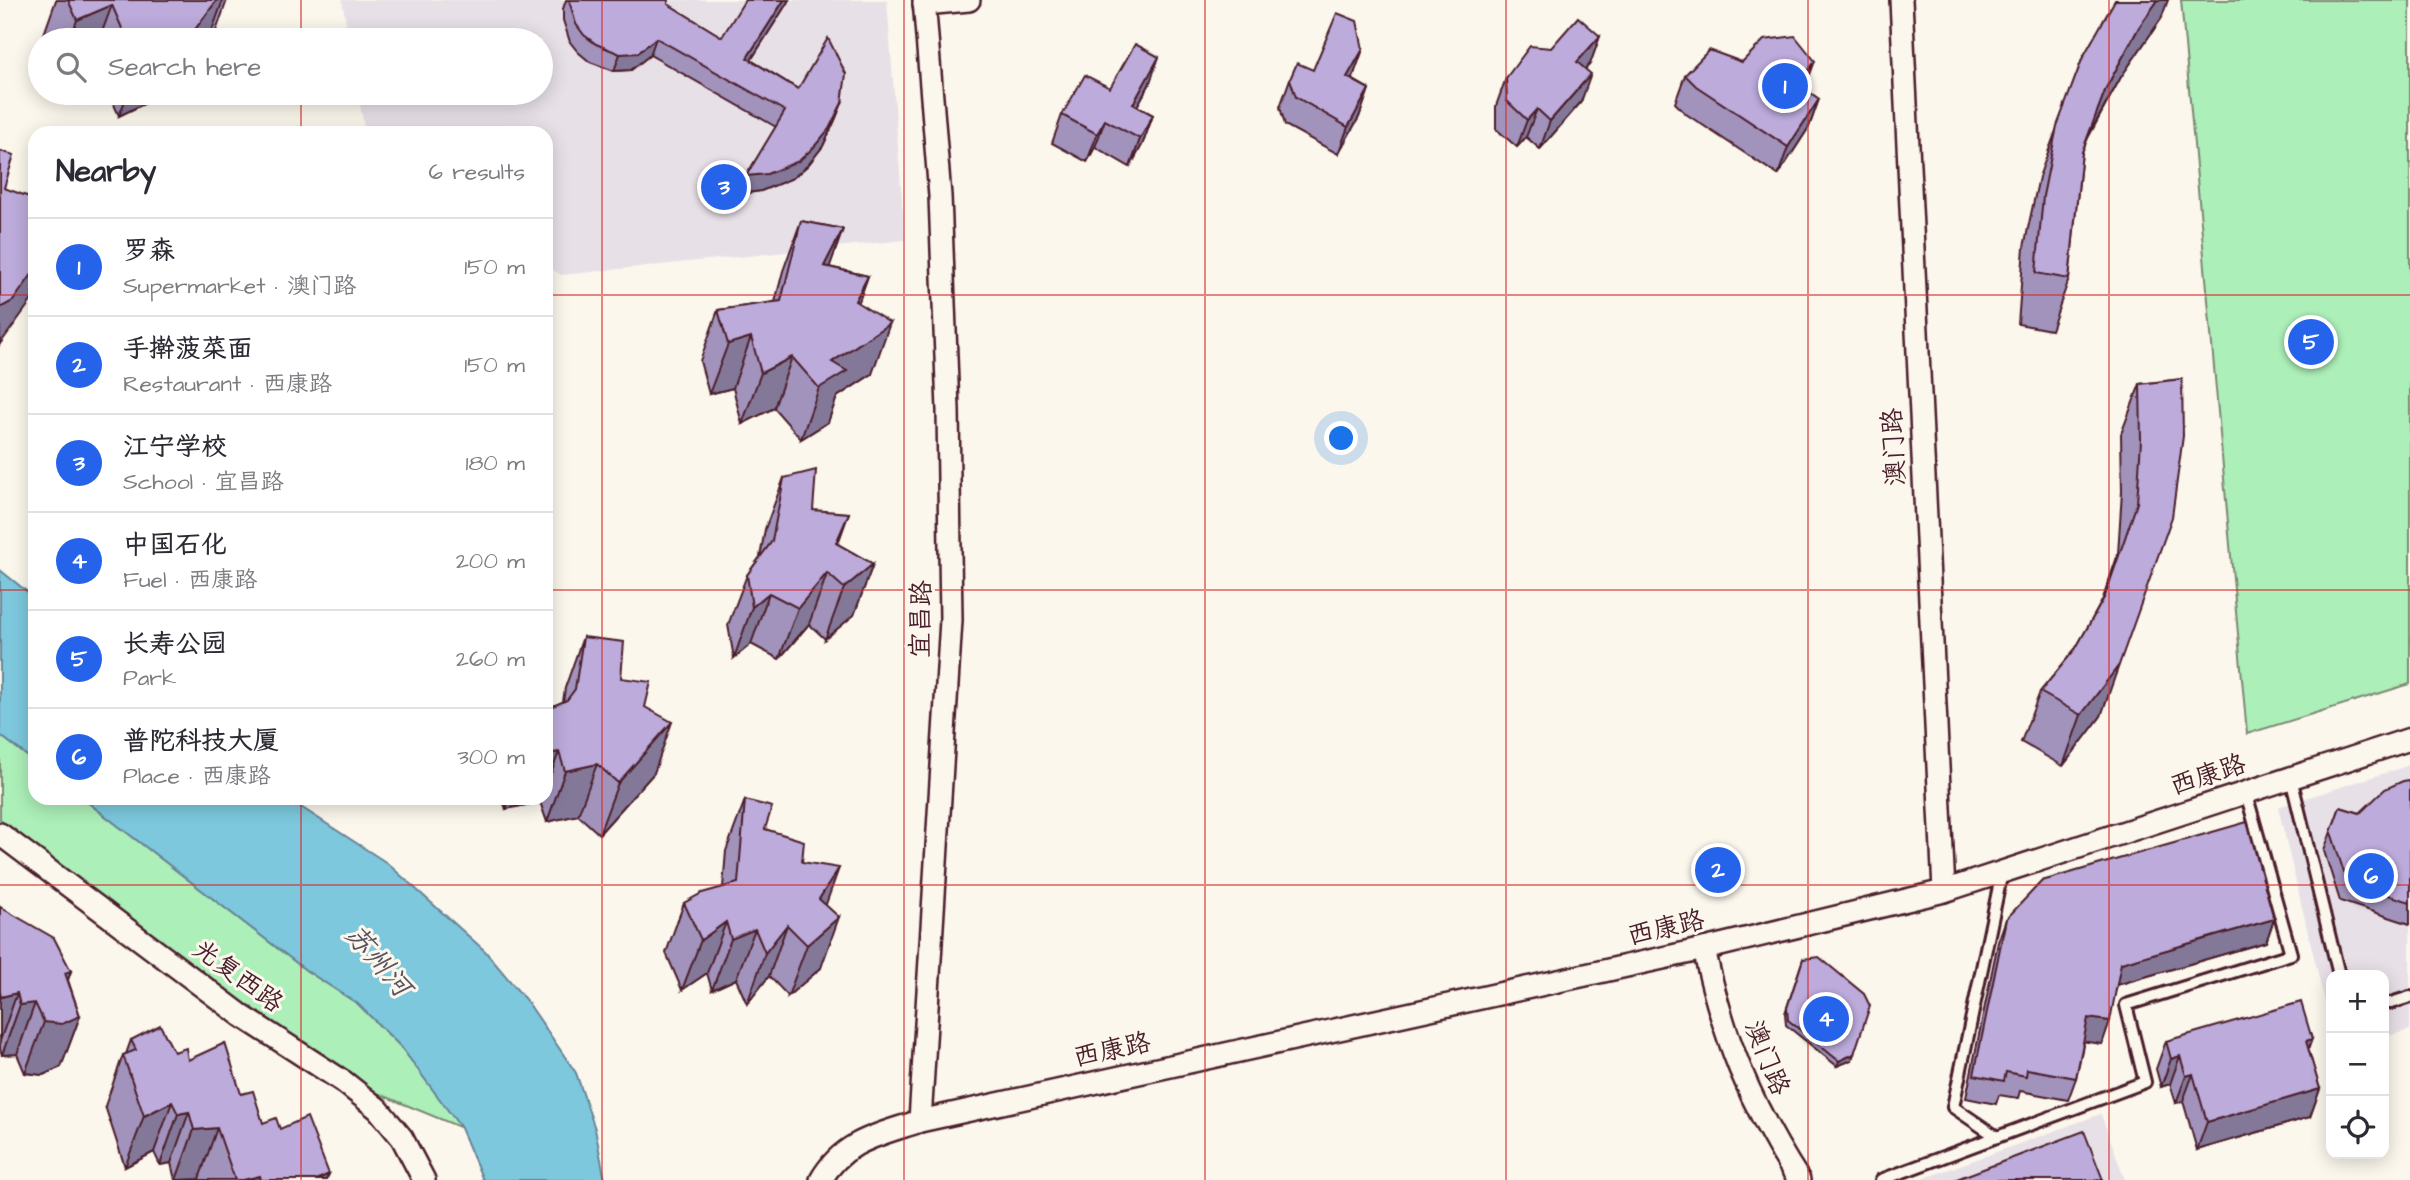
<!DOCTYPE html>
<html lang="en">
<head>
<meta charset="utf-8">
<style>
  :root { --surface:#fff; --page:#f2f2f3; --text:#2b2b33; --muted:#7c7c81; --line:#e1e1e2; --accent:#2563eb }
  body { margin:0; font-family:"Architects Daughter","LXGW WenKai TC",sans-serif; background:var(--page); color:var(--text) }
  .controls { position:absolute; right:21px; bottom:21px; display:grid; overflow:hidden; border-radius:14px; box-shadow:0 4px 18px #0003 }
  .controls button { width:63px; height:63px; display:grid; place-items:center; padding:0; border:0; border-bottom:2px solid var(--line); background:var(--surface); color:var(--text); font:35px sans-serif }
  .you { position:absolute; left:1342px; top:439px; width:24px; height:24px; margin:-18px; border:5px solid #fff; border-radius:50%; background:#1a73e8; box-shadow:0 0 0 10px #1a73e833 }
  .badge { display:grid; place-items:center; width:46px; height:46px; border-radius:50%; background:var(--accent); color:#fff; font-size:23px; font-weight:700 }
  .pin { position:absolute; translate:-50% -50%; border:4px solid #fff; box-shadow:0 2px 7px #0006 }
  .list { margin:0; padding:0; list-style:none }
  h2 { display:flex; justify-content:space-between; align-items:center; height:91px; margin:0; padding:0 28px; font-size:30px }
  h2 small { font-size:23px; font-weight:400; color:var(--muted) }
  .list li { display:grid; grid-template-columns:46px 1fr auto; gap:21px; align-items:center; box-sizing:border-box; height:98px; padding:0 28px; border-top:2px solid var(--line) }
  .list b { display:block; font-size:26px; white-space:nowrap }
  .list p { margin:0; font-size:23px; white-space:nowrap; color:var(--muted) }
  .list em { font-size:23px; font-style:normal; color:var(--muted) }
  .icon { flex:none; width:38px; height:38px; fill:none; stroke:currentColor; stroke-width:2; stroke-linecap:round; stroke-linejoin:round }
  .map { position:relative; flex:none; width:2410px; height:1180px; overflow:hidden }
  .search { position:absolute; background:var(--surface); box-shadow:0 4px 18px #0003; left:28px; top:28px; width:525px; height:77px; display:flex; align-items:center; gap:18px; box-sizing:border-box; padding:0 24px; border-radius:38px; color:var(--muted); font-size:26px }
  .panel { position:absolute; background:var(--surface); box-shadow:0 4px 18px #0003; left:28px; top:126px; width:525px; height:679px; border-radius:21px }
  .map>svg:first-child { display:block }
  .built { fill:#e8e0e7 }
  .green { fill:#acefb8; stroke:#7b8772; stroke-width:2 }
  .water { fill:#7dc8dd; stroke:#698496; stroke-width:2 }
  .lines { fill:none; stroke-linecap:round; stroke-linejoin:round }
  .service-casing { stroke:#4a1f2b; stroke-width:16 }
  .minor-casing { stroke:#4a1f2b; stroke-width:26 }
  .service { stroke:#fbf7ec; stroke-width:10 }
  .minor { stroke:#fbf7ec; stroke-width:21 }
  .wall { fill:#a293bc; stroke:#4a1f2b; stroke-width:2 }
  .shaded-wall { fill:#847899; stroke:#4a1f2b; stroke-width:2 }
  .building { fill:#bcabdb; stroke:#4a1f2b; stroke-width:2 }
  .grid { fill:none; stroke:#d62828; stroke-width:2; stroke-opacity:0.55 }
  .labels { text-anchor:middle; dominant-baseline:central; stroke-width:6; stroke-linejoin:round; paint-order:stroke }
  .street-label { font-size:26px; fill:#4a1f2b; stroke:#fbf7ec }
  .water-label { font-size:28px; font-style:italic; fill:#595260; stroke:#fbf7ec }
</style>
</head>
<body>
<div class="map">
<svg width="2410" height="1180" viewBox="0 0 2410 1180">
  <rect width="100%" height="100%" fill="#fbf7ec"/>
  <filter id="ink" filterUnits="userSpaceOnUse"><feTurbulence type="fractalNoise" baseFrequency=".0143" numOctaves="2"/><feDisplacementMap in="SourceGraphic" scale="14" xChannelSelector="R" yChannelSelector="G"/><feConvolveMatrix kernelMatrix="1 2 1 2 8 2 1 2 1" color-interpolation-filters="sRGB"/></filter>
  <g filter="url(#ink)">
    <!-- built -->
    <g class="built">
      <polygon points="342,0 887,0 905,240 561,275 546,265 546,133 365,133 358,93 541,93 541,40 349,40"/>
      <polygon points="2410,765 2410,1030 2384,1037 2384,975 2331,975 2331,1028 2278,807"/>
      <polygon points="2101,1114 2125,1180 1919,1180"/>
    </g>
    <!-- green -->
    <g class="green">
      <polygon points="2181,0 2410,0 2410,684 2247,734"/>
      <polygon points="0,735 35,762 35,798 82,798 307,971 358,1004 401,1047 462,1128 343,1079 0,820"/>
    </g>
    <!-- water -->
    <g class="water">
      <polygon points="0,570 35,598 35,762 0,735"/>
      <polygon points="82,798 287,798 387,863 485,951 529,1004 576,1073 595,1129 605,1180 483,1180 461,1128 401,1047 358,1004 307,971"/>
    </g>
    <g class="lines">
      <defs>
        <g id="service">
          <polyline points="2291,778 2339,975"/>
          <polyline points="2384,1003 2391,1003 2410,997"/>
          <polyline points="1997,1137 1953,1107 2002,872"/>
          <polyline points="1881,1180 2145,1082 2126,1005 2291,954 2246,793"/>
        </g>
        <g id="minor">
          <polyline points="1901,0 1944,891"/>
          <polyline points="924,4 969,0"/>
          <polyline points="0,834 242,1016 344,1082 378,1109 402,1138 424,1180"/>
          <path d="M1704,949c19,88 46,155 95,231"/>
          <polyline points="920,1121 951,620 948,410 940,196 924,0"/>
          <path d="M821,1180c23,-40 58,-45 99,-59l784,-172 240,-58 466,-152"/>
        </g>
      </defs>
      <!-- service casing -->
      <use href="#service" class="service-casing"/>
      <!-- minor casing -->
      <use href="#minor" class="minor-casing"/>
      <!-- service -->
      <use href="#service" class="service"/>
      <!-- minor -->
      <use href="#minor" class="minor"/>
    </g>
    <!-- wall -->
    <g class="wall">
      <polygon points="56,0 227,0 214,37 210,36 206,40 44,40 43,37"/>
      <polygon points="566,0 668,0 668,4 722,37 789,0 751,60 798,89 842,103 835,120 823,146 808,165 793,178 761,191 740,194 746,176 776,127 650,55 631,70 614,71 590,62 578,52 570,42 563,20 563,9"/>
      <polygon points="2161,19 2121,77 2088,138 2082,152 2069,279 2051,330 2018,324 2024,247 2039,177 2083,57"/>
      <polygon points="1600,36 1590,64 1585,69 1581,102 1540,149 1526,137 1517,147 1496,129 1496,106 1506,78 1551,48"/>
      <polygon points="1363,49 1352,79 1369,89 1359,117 1338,154 1285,125 1280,107 1290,79"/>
      <polygon points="1685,75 1804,89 1819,99 1809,127 1778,175 1686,114 1675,103"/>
      <polygon points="1149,85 1137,106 1153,115 1143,143 1130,167 1095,147 1087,162 1052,143 1062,115 1110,88"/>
      <polygon points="109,93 166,93 119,116"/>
      <polygon points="801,221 843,229 829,267 868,276 858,303 872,374 837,397 828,422 801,439 774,408 742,424 733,388 709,394 700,361 718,310 775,302 783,271"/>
      <polygon points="2182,379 2101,716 2063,766 2021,742 2040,692 2076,648 2102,601 2118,554 2122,491 2121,434 2140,384"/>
      <polygon points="784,478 813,510 838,544 873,564 854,615 825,639 809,624 779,659 751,644 734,658 728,625 747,575 760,557 765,529"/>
      <polygon points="583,637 621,678 645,707 654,773 599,834 578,815 547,822 540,802 506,809 502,798 546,798 546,709 563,702 565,688"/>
      <polygon points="2410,780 2410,924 2340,901 2324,851 2340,807 2360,813"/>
      <polygon points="745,800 765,829 802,862 826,905 821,968 788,996 769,976 747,1004 736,979 712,990 707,973 682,990 666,953 684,903 723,887 726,851"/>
      <polygon points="0,907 71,971 68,980 80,1016 61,1067 43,1075 25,1073 17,1054 2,1055 0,1049"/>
      <polygon points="2006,919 2274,919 2266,942 2117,985 2102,1044 2084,1041 2076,1078 2068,1100 2020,1091 2018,1098 1999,1095 1996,1104 1966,1098 1998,942"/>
      <polygon points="1803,959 1852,1060 1837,1066 1786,1025 1785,1013"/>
      <polygon points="131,1040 174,1052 188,1060 241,1094 263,1123 280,1129 329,1174 326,1180 175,1180 171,1163 160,1165 154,1152 125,1167 105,1106 123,1055 126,1054"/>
      <polygon points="2166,1041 2308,1049 2320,1089 2310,1117 2197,1150 2183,1101 2176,1103 2170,1084 2161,1087 2156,1069"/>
    </g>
    <!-- shaded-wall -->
    <g class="shaded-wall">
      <polygon points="217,0 223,0 210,36 206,40 187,40"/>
      <polygon points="784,0 789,0 741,76 747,58"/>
      <polygon points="2158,0 2168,0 2161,19 2121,77 2087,138 2106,88 2139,27"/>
      <polygon points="112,5 99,40 70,40 77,20"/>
      <polygon points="1600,36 1590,64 1567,90 1577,62"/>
      <polygon points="656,38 650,55 631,70 614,71 620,54"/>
      <polygon points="1363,49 1353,77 1337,104 1347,77"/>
      <polygon points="1159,57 1149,85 1123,131 1133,104"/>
      <polygon points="1815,61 1805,88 1788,113 1799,85"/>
      <polygon points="1591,74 1581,102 1540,149 1550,121"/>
      <polygon points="1369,89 1359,117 1338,154 1348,127"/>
      <polygon points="128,93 166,93 119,116"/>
      <polygon points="1819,99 1809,127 1778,175 1788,147"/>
      <polygon points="842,103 835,120 823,146 808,165 793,178 761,191 740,194 746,176"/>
      <polygon points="1537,109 1526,137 1517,147 1527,120"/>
      <polygon points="1153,115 1143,143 1130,167 1140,139"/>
      <polygon points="1105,120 1095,147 1087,162 1097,134"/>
      <polygon points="843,229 825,280 824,266"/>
      <polygon points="35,270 34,297 0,344 0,308"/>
      <polygon points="868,276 850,327 855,301"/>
      <polygon points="890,323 872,374 837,397 828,422 801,439 819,388 832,362"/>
      <polygon points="751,337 733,388 709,394 728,344"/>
      <polygon points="792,357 774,408 742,424 761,373"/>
      <polygon points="849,513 809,624 779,659 798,608 836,543"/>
      <polygon points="873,564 854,615 825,639 844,588"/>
      <polygon points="769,593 751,644 734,658 752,607"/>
      <polygon points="2119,665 2101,716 2063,766 2081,715"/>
      <polygon points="672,722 654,773 599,834 618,783"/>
      <polygon points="559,752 546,787 546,754"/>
      <polygon points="597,764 578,815 547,822 565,771"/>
      <polygon points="510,798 542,798 540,802 506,809"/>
      <polygon points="839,868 821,918 819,899"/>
      <polygon points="839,917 821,968 788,996 807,945"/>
      <polygon points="2274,919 2266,942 2113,986 2121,963"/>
      <polygon points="726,922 707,973 682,990 701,940"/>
      <polygon points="787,925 769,976 747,1004 765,953"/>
      <polygon points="755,929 736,979 712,990 731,939"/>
      <polygon points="71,971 53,1022 80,1016 61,1067 43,1075 25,1073 44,1022 65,973"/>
      <polygon points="17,993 0,1041 0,1000 1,997"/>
      <polygon points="35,1003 17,1054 2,1055 20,1005"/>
      <polygon points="2088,1018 2110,1021 2102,1044 2080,1041"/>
      <polygon points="2312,1039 2302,1067 2306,1041"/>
      <polygon points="1854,1054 1852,1060 1837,1066 1839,1061"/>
      <polygon points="2180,1056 2170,1084 2161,1087 2171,1059"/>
      <polygon points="2193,1074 2183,1101 2176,1103 2186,1076"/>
      <polygon points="2320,1089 2310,1117 2197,1150 2207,1122"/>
      <polygon points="172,1102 154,1152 125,1167 144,1116"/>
      <polygon points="189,1112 171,1163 160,1165 178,1114"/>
      <polygon points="217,1128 199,1179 176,1180 194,1130"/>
      <polygon points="329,1174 326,1180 316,1180"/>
      <polygon points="260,1176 259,1180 243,1180"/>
    </g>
    <!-- building -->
    <g class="building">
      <polygon points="68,0 217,0 187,40 127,40 112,5 77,20"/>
      <polygon points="569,0 668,0 668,4 722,37 745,0 784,0 747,58 798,89 828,38 846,74 842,103 829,129 814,147 799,161 767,174 746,176 785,111 656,38 638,53 620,54 596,44 584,35 576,24"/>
      <polygon points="2115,0 2158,0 2139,27 2106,88 2082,152 2069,279 2036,273 2043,196 2057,126 2083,57"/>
      <polygon points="1337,13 1357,21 1363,49 1347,77 1369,89 1348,127 1296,97 1290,79 1297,63 1313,70"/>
      <polygon points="1578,17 1600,36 1577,62 1591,74 1550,121 1537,109 1527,120 1507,101 1506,78 1530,46 1551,48"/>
      <polygon points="1795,36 1815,61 1799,85 1819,99 1788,147 1696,86 1685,75 1709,50 1742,62 1764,40"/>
      <polygon points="1135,44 1159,57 1133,104 1153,115 1140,139 1105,120 1097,134 1062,115 1085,75 1110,88"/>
      <polygon points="0,151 14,155 4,188 35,199 35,270 13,301 0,308"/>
      <polygon points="801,221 843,229 824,266 868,276 855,301 890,323 832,362 847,371 819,388 792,357 761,373 751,337 728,344 718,310 781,301"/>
      <polygon points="2182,379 2183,436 2172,517 2119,665 2081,715 2040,692 2076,648 2105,596 2137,503 2141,440 2140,384"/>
      <polygon points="816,470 813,510 849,513 836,543 873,564 844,588 827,573 798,608 769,593 752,607 747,575 772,541 784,478"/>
      <polygon points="583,637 624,642 621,678 651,682 645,707 672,722 618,783 597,764 565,771 559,752 546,754 546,709 567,700 575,689"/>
      <polygon points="2410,780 2410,902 2347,882 2331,832 2340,807 2360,813 2385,789 2403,781"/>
      <polygon points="745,800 772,807 765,829 804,841 802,862 839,868 819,899 839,917 807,945 787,925 765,953 755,929 731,939 726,922 701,940 684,903 702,893 738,883"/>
      <polygon points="2247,822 2274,919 2121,963 2110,1021 2088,1018 2076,1078 2027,1069 2026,1076 2006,1072 2004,1081 1974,1075 2006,919 2042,881"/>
      <polygon points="0,907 54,938 71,971 65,973 80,1016 62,1024 44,1022 35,1003 20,1005 17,993 1,997 0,992"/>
      <polygon points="1819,957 1864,994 1870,1006 1854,1054 1839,1061 1788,1020 1787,1008 1803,959"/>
      <polygon points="2301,1002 2312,1039 2306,1041 2320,1089 2207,1122 2193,1074 2186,1076 2180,1056 2171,1059 2166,1041"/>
      <polygon points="160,1025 174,1052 186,1048 188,1060 225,1043 241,1094 253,1091 263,1123 276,1118 280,1129 307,1117 329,1174 316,1180 261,1180 260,1176 243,1180 235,1180 217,1128 194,1130 189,1112 178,1114 172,1102 144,1116 123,1055 136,1050 131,1040"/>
      <polygon points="2084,1131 2103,1180 1954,1180"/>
    </g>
  </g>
  <!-- grid -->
  <path class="grid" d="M301,0v40M602,0v1180M904,0v1180M1205,0v1180M1506,0v1180M1808,0v1180M2109,0v1180M301,93v40M0,295h35M546,295h1864M0,590h35M546,590h1864M301,798v382M0,885h2410"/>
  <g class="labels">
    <!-- street labels -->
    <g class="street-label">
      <text transform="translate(1894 447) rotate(-93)">澳门路</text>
      <text transform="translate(921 619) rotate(-89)">宜昌路</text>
      <text transform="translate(2208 775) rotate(-18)">西康路</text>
      <text transform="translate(1666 928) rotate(-13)">西康路</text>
      <text transform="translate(238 976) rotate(36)">光复西路</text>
      <text transform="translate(1112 1050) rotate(-12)">西康路</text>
      <text transform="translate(1767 1058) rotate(68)">澳门路</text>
    </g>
    <!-- water labels -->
    <g class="water-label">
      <text transform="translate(378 961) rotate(49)">苏州河</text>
    </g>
  </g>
</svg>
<div class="controls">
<button>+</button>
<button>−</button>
<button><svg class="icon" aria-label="locate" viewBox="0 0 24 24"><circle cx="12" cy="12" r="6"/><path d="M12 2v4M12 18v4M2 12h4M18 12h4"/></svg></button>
</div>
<div class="you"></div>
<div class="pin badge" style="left:1785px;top:86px">1</div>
<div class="pin badge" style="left:1718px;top:870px">2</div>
<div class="pin badge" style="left:724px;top:187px">3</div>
<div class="pin badge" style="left:1826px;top:1019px">4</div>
<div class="pin badge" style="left:2311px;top:342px">5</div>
<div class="pin badge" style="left:2371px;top:876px">6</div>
<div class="search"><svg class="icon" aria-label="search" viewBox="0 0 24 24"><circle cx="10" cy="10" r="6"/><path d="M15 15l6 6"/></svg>Search here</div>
<section class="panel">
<h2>Nearby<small>6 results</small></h2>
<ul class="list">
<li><span class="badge">1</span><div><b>罗森</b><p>Supermarket · 澳门路</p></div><em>150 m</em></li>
<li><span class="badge">2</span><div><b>手擀菠菜面</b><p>Restaurant · 西康路</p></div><em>150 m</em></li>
<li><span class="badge">3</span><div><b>江宁学校</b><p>School · 宜昌路</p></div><em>180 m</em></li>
<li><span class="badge">4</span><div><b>中国石化</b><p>Fuel · 西康路</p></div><em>200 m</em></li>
<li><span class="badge">5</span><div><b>长寿公园</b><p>Park</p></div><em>260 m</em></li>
<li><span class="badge">6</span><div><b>普陀科技大厦</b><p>Place · 西康路</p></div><em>300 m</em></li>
</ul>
</section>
</div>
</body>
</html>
